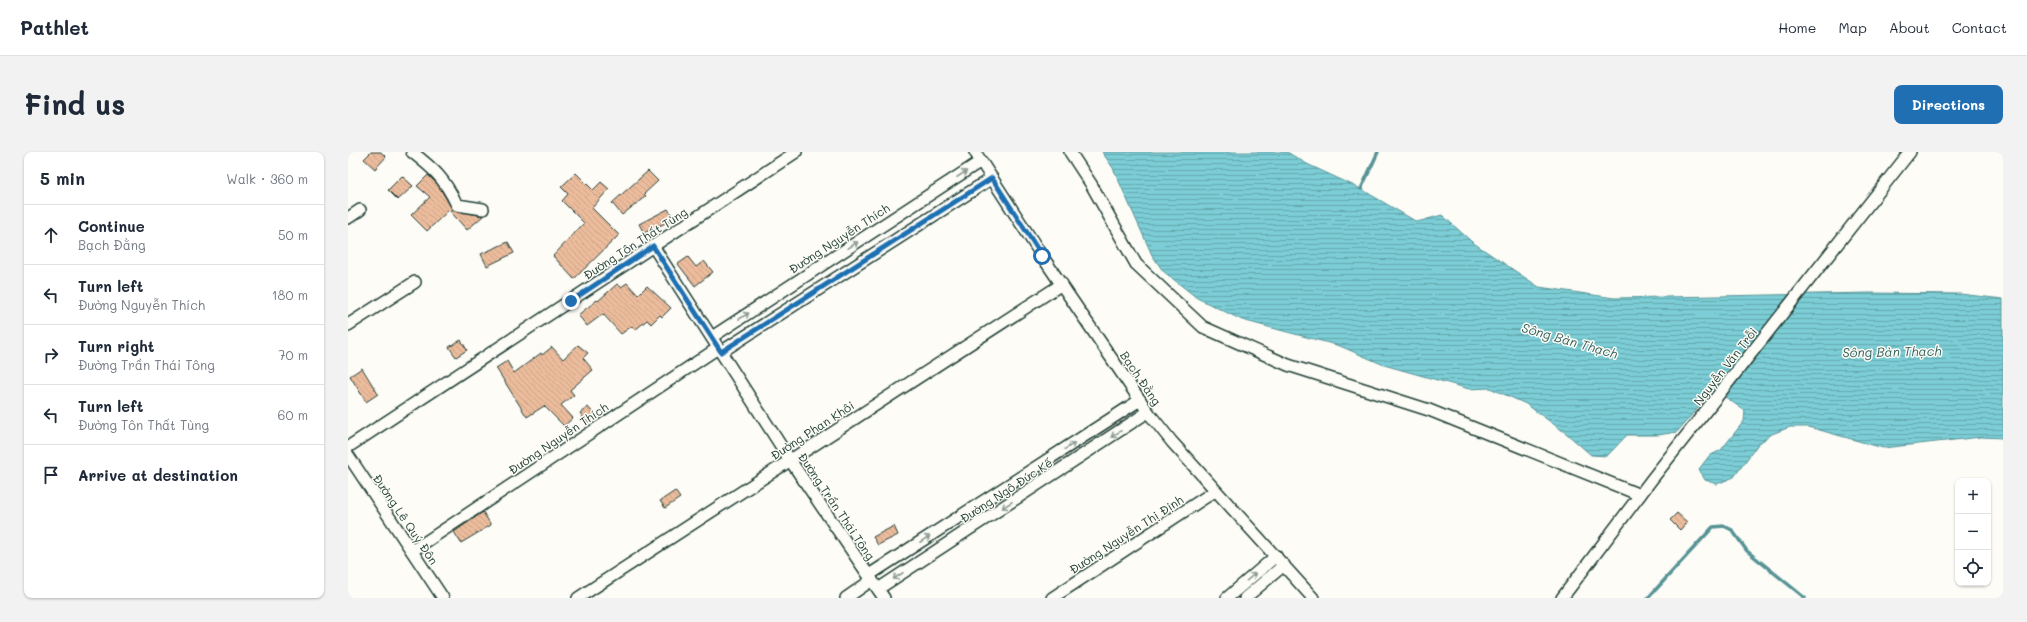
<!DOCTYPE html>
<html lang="en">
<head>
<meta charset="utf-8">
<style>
  :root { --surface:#fff; --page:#f2f2f3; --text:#1f2937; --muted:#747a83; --line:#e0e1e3; --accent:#1f6fb2 }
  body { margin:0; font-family:Mali,sans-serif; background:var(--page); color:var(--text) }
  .controls { position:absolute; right:12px; bottom:12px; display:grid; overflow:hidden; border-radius:8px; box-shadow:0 1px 3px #0004 }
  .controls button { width:36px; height:36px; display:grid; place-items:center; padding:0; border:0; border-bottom:1px solid var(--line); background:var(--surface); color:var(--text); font:20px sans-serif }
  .stop { position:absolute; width:12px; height:12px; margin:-9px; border:3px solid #1f6fb2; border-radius:50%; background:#fff }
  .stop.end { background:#1f6fb2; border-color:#fff; box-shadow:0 1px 4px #0008 }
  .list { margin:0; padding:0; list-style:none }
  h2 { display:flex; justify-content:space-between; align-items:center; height:52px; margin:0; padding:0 16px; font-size:17px }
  h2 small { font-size:13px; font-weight:400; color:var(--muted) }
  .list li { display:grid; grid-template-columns:26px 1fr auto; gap:12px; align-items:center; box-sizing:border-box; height:60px; padding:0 16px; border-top:1px solid var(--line) }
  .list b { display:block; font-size:15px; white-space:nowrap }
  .list p { margin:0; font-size:13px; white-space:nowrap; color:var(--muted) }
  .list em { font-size:13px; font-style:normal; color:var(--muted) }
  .icon { flex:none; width:22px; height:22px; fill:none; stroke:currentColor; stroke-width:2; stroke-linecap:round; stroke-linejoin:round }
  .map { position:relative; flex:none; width:1655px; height:446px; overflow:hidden; border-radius:8px }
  header { display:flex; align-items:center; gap:24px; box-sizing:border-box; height:56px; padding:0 20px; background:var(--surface); border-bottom:1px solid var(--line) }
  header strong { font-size:19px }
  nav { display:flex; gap:22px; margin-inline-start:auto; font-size:14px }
  .intro { display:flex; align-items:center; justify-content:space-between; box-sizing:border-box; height:96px; padding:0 24px }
  h1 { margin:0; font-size:28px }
  .button { padding:10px 18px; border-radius:8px; background:var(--accent); color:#fff; font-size:14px; font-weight:700 }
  main { display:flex; gap:24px; padding:0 24px }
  aside { flex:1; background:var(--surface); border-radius:8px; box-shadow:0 1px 3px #0004 }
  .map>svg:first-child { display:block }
  .water { fill:url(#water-rules); stroke:#579395 }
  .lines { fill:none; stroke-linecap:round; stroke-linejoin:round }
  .stream { stroke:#579395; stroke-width:3.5 }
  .building { fill:url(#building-back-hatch); stroke:#1f3d34 }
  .minor-casing { stroke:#1f3d34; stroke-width:14 }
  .minor { stroke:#fdfcf7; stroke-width:11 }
  .oneway { stroke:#8e9c96 }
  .route { stroke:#1f6fb2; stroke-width:5 }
  .labels { text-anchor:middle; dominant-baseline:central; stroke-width:3; stroke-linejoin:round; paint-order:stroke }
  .street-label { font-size:12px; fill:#1f3d34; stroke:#fdfcf7 }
  .water-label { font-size:13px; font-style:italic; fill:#36615c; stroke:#fdfcf7 }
</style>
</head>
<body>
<header>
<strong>Pathlet</strong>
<nav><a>Home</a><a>Map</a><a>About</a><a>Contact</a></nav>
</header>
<div class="intro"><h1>Find us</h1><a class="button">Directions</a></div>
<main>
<aside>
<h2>5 min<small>Walk · 360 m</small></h2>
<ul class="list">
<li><svg class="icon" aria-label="ahead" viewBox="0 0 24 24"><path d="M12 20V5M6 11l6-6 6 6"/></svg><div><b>Continue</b><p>Bạch Đằng</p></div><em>50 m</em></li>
<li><svg class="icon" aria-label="left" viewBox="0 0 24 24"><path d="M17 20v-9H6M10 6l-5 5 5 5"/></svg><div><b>Turn left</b><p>Đường Nguyễn Thích</p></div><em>180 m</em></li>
<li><svg class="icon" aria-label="right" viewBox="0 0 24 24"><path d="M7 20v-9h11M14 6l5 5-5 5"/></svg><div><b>Turn right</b><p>Đường Trần Thái Tông</p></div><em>70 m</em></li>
<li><svg class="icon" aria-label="left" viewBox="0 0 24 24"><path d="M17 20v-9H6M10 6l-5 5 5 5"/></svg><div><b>Turn left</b><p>Đường Tôn Thất Tùng</p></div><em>60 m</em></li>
<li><svg class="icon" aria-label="arrive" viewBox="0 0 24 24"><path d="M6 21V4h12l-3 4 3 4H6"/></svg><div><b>Arrive at destination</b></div></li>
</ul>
</aside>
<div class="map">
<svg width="1655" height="446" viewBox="0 0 1655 446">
  <defs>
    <pattern id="water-rules" width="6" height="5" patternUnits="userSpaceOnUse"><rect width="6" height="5" fill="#7ccdd6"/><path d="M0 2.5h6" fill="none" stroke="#65a8ae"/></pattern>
    <pattern id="building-back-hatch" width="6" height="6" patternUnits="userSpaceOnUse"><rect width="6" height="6" fill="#ecbc9c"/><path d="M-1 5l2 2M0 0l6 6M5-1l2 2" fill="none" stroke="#caa287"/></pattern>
  </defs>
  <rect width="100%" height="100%" fill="#fdfcf7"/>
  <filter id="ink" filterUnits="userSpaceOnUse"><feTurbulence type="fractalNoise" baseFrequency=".025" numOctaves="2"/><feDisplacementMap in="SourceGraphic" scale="8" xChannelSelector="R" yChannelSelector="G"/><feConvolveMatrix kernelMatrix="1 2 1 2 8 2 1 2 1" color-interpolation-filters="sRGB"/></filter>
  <g filter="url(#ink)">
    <!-- water -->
    <polygon class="water" points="754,0 939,0 959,12 1013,37 1069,70 1094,63 1124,90 1191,135 1266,146 1522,141 1612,142 1655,147 1655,286 1633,285 1535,296 1461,275 1442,275 1424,282 1410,292 1386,325 1369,332 1357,328 1351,317 1361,304 1373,298 1396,269 1397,259 1366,237 1329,280 1310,283 1279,283 1259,304 1243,303 1219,282 1178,252 1142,236 1121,237 1036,213 992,194 894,168 849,146 815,119 804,103 765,16"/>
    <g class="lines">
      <!-- stream -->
      <g class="stream">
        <polyline points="1013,37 1030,0"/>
        <polyline points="1300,446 1365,375 1376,374 1384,378 1399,399 1457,446"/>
      </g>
    </g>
    <!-- building -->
    <g class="building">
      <polygon points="23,0 33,0 38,5 27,17 16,7"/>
      <polygon points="300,19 310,29 296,42 298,44 274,63 264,51"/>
      <polygon points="228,21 245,38 253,30 261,37 244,56 271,83 226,127 205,104 236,71 214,49 220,42 213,35"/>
      <polygon points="80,23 90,33 105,58 135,64 119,78 101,58 79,79 63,63 82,45 69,34"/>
      <polygon points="54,24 65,34 50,48 40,38"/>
      <polygon points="320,57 326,67 296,81 291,72"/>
      <polygon points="160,90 166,101 139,114 133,102"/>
      <polygon points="340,105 348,115 356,109 365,120 347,134 330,112"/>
      <polygon points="279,131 290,143 299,134 323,156 314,165 312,163 303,172 299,168 287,178 284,174 273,182 255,162 239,174 230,163 249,148 250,149 269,132 273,135"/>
      <polygon points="113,188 119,198 108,205 101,195"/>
      <polygon points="230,193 240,201 235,206 245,218 222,238 226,243 213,253 225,266 216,274 196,254 179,265 148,216 159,209 166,221 193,201 194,203 204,195 215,207"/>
      <polygon points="14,216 30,242 18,250 2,224"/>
      <polygon points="240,255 248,264 239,271 232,261"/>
      <polygon points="327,339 332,346 317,356 312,349"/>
      <polygon points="135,360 143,373 113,391 106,380"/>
      <polygon points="1329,361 1339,370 1332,378 1322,368"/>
      <polygon points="546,374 550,383 530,393 525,385"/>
    </g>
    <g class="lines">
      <defs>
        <g id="minor">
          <path d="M64,0c23,18 32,26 45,53l26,4"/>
          <polyline points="627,0 694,104 800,260 824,290 965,446"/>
          <polyline points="722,0 743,32 788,112 855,175 940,213 1081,258 1292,343"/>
          <polyline points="0,66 12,58"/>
          <polyline points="305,94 442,308 536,446"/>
          <polyline points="0,173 67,130"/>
          <polyline points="364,185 633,9"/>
          <polyline points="373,200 644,26"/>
          <polyline points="0,295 448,0"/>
          <polyline points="0,303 95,446"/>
          <polyline points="64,399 370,196"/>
          <polyline points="521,423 792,248"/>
          <polyline points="530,437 800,260"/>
          <polyline points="230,446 714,132"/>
          <polyline points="498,446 524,428"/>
          <polyline points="704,446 867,339"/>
          <polyline points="879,446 928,404"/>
          <polyline points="897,446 936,413"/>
          <polyline points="1214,446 1304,327 1562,0"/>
        </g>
      </defs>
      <!-- minor casing -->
      <use href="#minor" class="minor-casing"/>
      <!-- minor -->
      <use href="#minor" class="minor"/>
    </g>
    <!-- one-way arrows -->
    <defs><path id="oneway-shaft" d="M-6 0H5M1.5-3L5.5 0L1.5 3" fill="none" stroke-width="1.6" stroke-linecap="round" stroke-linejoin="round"/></defs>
    <g class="oneway">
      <use href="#oneway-shaft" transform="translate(614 22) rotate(-33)"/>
      <use href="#oneway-shaft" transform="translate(505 93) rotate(-33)"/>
      <use href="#oneway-shaft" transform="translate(396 164) rotate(-33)"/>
      <use href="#oneway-shaft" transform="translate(768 282) rotate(147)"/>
      <use href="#oneway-shaft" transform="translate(722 294) rotate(-33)"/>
      <use href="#oneway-shaft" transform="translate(659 353) rotate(147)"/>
      <use href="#oneway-shaft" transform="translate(577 387) rotate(-33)"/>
      <use href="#oneway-shaft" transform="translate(550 424) rotate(147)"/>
      <use href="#oneway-shaft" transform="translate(903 425) rotate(-39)"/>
    </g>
  </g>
  <g class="lines" filter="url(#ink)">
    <!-- route -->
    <polyline class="route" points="223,149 305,94 373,200 644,26 694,104"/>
  </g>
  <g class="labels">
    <!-- street labels -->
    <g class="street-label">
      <text transform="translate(491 86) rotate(-33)">Đường Nguyễn Thích</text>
      <text transform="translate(287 91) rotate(-33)">Đường Tôn Thất Tùng</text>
      <text transform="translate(1377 214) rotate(-52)">Nguyễn Văn Trỗi</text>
      <text transform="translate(793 226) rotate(56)">Bạch Đằng</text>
      <text transform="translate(464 278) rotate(-33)">Đường Phan Khôi</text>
      <text transform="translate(210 286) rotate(-34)">Đường Nguyễn Thích</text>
      <text transform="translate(658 338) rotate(-33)">Đường Ngô Đức Kế</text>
      <text transform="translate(489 354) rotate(56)">Đường Trần Thái Tông</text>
      <text transform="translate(58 367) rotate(56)">Đường Lê Quý Đôn</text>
      <text transform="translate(778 382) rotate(-33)">Đường Nguyễn Thị Định</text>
    </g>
    <!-- water labels -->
    <g class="water-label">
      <text transform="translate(1222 188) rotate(16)">Sông Bàn Thạch</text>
      <text transform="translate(1544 199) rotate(-1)">Sông Bàn Thạch</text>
    </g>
  </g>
</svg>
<div class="controls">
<button>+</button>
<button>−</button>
<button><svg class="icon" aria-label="locate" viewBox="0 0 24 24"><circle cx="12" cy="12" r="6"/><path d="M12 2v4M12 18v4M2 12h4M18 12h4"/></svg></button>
</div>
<div class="stop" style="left:694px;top:104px"></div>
<div class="stop end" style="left:223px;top:149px"></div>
</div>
</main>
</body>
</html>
